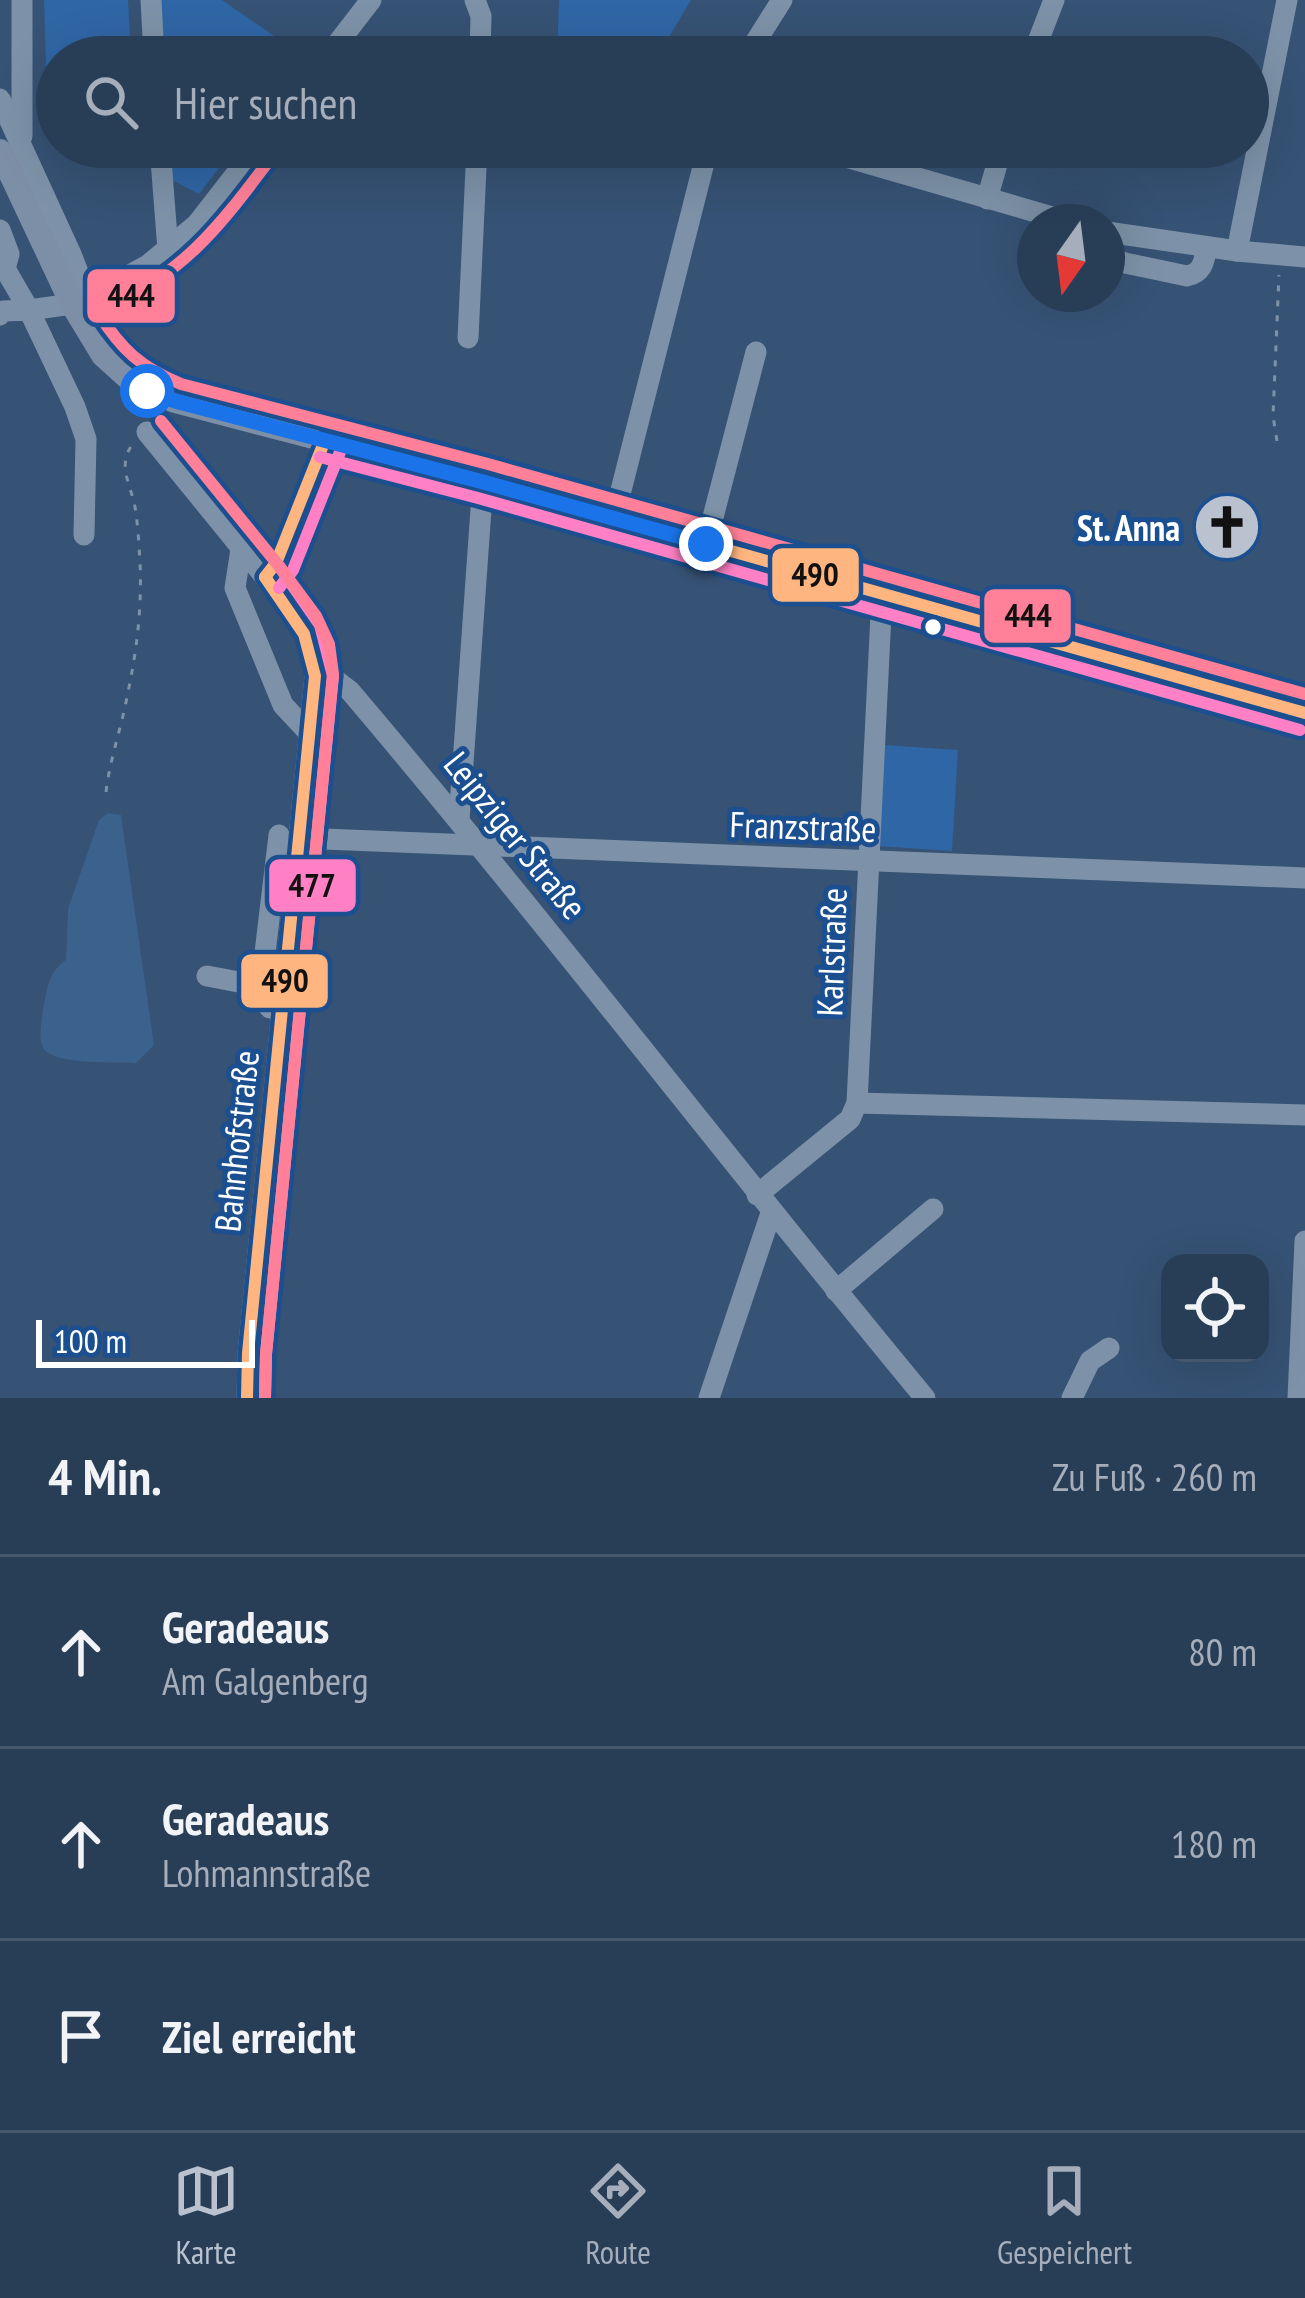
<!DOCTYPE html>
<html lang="de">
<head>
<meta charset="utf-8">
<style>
  :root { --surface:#283e57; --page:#344961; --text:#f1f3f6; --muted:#a5aeba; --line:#44576d; --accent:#b9c2ce }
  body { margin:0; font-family:"PT Sans Narrow",sans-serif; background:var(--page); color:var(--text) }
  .controls { position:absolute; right:36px; bottom:36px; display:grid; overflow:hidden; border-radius:24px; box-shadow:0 12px 48px #0002 }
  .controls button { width:108px; height:108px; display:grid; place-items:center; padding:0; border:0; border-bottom:3px solid var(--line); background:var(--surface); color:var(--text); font:60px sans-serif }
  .compass { position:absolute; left:1017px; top:204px; width:108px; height:108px; border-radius:50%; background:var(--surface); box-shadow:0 12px 48px #0002; rotate:194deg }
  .scale { position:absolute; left:36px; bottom:30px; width:219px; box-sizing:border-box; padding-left:12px; border:6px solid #fff; border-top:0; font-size:33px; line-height:42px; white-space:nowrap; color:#fff; -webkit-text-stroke:9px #1b4f8f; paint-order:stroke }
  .stop { position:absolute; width:36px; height:36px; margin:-27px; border:9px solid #1a73e8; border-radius:50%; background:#fff }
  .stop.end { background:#1a73e8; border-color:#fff; box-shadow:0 3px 12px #0008 }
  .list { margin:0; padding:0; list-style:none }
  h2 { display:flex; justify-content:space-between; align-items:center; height:156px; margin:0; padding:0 48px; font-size:51px }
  h2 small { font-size:39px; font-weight:400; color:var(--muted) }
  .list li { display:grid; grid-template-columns:78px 1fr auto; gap:36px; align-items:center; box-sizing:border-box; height:192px; padding:0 48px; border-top:3px solid var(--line) }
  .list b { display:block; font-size:45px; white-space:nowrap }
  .list p { margin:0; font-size:39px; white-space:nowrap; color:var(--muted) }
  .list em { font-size:39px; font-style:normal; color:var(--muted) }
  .icon { flex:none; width:66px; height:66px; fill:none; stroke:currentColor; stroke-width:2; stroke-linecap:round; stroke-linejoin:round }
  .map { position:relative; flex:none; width:1305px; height:1398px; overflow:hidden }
  .search { position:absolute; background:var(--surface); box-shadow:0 12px 48px #0002; left:36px; right:36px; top:36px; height:132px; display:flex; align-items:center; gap:30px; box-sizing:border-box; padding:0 42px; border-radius:66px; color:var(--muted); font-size:45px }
  .sheet { height:732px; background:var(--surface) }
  nav { display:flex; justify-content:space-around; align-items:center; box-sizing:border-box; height:168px; border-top:3px solid var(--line); background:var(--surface); font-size:33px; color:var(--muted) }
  nav a { display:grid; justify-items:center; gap:6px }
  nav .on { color:var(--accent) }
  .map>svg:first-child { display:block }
  .green { fill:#2f66a5 }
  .water { fill:#3b618d }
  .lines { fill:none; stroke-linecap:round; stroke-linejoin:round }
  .path { stroke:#7d92a8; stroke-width:3; stroke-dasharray:6 9; stroke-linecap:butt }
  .minor { stroke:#7d92a8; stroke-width:21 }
  .major { stroke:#7d8ea7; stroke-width:24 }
  .bus-1-casing { stroke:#1b4f8f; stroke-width:21 }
  .bus-2-casing { stroke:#1b4f8f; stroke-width:21 }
  .bus-3-casing { stroke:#1b4f8f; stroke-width:21 }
  .bus-1 { stroke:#ffb580; stroke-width:12 }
  .bus-2 { stroke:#ff80c5; stroke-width:12 }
  .bus-3 { stroke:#ff8098; stroke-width:12 }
  .route { stroke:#1a73e8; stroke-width:15 }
  .bus-dot { fill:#fff; stroke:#1b4f8f; stroke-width:4.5 }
  .labels { text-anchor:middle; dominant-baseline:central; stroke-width:10; stroke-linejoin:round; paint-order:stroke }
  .poi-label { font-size:36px; font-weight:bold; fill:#fff; stroke:#1b4f8f; text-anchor:end }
  .street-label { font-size:36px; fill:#fff; stroke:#1b4f8f }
  .line-badge { stroke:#1b4f8f; stroke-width:4.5 }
  .pale-badge-label { font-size:33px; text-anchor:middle; font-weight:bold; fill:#111 }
</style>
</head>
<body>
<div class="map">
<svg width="1305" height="1398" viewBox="0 0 1305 1398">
  <rect width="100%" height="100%" fill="#365274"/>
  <!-- green -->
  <g class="green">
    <polygon points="44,0 128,0 131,57 57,57 57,98 47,99"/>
    <polygon points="161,0 222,0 303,56 163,57"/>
    <polygon points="559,0 691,0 657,57 557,57"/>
    <polygon points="167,147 235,147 199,194 168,178"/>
    <polygon points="884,745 958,750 952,851 877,846"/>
  </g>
  <!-- water -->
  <path class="water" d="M108,813l13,2 33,230 -18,18c-20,-1 -84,2 -93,-15 -5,-12 -1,-27 0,-39 4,-20 6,-38 23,-49l2,-51 31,-89z"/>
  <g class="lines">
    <!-- path -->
    <g class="path">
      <polyline points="1277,441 1273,416 1279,275"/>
      <path d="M106,792c4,-34 16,-66 22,-100 9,-42 14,-86 12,-129 -1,-18 -2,-38 -5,-56 -4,-22 -18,-41 -3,-62"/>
    </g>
    <!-- minor -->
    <g class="minor">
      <polyline points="22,0 22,136"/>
      <polyline points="151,0 154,57"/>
      <polyline points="475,0 481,16 480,57"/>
      <polyline points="327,57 371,0"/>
      <polyline points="746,57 782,0"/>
      <polyline points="1032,57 1054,0"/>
      <polyline points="0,99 71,254 88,298"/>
      <polyline points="160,147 168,250"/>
      <polyline points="811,147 1070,222"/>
      <polyline points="987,199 1002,147"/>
      <polyline points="0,230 9,254 5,269"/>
      <polyline points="1107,232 1237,251 1305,257"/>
      <polyline points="1237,251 1287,0"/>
      <path d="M1107,255l18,8 62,13c16,-3 17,-15 20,-29"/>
      <polyline points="0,260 29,310 72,304 88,298 148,265 197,224 257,147"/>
      <polyline points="0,315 3,311 29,310 75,407 86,439 84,535"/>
      <polyline points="468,338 477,147"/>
      <polyline points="147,432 265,577 302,627 312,650 315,676 248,1353 247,1398"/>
      <polyline points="614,518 708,147"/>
      <polyline points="706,544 756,352"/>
      <polyline points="241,549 235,588 283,705 310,734"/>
      <path d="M315,676l22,5 13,10c197,232 381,473 575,707"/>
      <polyline points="459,820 483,481"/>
      <polyline points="279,835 260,995 270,1008 282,1009"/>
      <polyline points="299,838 1305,878"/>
      <polyline points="207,976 260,986"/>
      <polyline points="857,1103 1305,1115"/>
      <polyline points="757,1195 850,1119 857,1103 882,594"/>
      <polyline points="836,1291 933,1209"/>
      <polyline points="709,1398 771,1213"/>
      <polyline points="1072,1398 1090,1361 1109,1348"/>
      <polyline points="1298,1398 1305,1241"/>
    </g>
    <!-- major -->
    <polyline class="major" points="0,151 72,304 103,355 134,383 175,401 483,481 1305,713"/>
    <defs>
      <g id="bus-1">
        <polyline points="325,440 483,481 1305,713"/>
        <polyline points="265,577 276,563 325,440"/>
        <polyline points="247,1398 248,1353 315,676 304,634 265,577"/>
      </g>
      <g id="bus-2">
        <polyline points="320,457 478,498 1300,730"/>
        <polyline points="279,588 293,570 342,447"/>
        <polyline points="265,1398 266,1354 333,676 320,625 279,566"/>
      </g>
      <g id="bus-3">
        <path d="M271,158c-55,73 -87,115 -173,155 24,37 42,54 83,71l307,80 817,230"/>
        <polyline points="161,421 279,566 316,616 329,644 333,674 266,1354 265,1398"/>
      </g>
    </defs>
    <!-- bus-1 casing -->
    <use href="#bus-1" class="bus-1-casing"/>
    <!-- bus-2 casing -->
    <use href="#bus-2" class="bus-2-casing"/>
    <!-- bus-3 casing -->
    <use href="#bus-3" class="bus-3-casing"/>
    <!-- bus-1 -->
    <use href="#bus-1" class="bus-1"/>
    <!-- bus-2 -->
    <use href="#bus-2" class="bus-2"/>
    <!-- bus-3 -->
    <use href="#bus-3" class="bus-3"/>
  </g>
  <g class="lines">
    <!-- route -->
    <polyline class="route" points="147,391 175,401 483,482 706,544"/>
  </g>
  <!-- icons -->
  <defs>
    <symbol id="church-disc" viewBox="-11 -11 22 22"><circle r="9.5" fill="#b9c2ce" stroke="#1b4f8f"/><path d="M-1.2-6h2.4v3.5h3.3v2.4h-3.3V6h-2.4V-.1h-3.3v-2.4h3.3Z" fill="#111"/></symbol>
  </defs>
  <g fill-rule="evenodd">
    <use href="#church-disc" x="1189" y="489" width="76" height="76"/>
  </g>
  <!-- markers -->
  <circle class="bus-dot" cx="933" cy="627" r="10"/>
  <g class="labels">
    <!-- poi labels -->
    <g class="poi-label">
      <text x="1180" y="527">St. Anna</text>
    </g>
    <!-- street labels -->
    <g class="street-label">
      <text transform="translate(803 826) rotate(2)">Franzstraße</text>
      <text transform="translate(516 835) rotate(51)">Leipziger Straße</text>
      <text transform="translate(831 952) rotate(-88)">Karlstraße</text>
      <text transform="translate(236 1141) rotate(-84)">Bahnhofstraße</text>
    </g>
  </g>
  <g class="line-badge">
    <rect x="85" y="267" width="92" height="58" rx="12" fill="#ff8098"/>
    <rect x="770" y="546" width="91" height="58" rx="12" fill="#ffb580"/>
    <rect x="982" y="587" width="91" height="58" rx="12" fill="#ff8098"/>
    <rect x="267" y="857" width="91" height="57" rx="12" fill="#ff80c5"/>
    <rect x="239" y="952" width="91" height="58" rx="12" fill="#ffb580"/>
  </g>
  <g class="pale-badge-label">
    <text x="131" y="307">444</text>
    <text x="815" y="586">490</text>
    <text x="1028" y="627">444</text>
    <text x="312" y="897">477</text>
    <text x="285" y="992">490</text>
  </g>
</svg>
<div class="controls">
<button><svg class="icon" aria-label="locate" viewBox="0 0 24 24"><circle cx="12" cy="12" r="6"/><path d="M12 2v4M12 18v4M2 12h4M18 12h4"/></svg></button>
</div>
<svg class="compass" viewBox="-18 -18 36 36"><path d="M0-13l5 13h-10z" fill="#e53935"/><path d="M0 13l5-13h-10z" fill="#a5aeba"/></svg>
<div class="scale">100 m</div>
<div class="stop" style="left:147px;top:391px"></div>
<div class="stop end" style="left:706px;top:544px"></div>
<div class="search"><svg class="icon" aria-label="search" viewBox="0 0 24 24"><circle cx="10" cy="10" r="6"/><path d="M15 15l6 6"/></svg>Hier suchen</div>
</div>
<section class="sheet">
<h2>4 Min.<small>Zu Fuß · 260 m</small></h2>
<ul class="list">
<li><svg class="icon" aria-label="ahead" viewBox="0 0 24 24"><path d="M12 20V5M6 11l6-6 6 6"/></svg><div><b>Geradeaus</b><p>Am Galgenberg</p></div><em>80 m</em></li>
<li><svg class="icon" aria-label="ahead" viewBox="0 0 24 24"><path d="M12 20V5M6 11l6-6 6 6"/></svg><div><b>Geradeaus</b><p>Lohmannstraße</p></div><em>180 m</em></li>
<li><svg class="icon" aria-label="arrive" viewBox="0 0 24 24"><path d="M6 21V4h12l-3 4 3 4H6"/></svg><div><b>Ziel erreicht</b></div></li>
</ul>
</section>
<nav>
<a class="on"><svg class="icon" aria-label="map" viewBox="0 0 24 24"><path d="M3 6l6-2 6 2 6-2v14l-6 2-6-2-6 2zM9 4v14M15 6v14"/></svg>Karte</a>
<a><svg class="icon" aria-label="directions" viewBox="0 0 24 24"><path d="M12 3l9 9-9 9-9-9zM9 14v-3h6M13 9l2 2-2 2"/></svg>Route</a>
<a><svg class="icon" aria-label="saved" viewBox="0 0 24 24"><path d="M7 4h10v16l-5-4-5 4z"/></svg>Gespeichert</a>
</nav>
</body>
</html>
